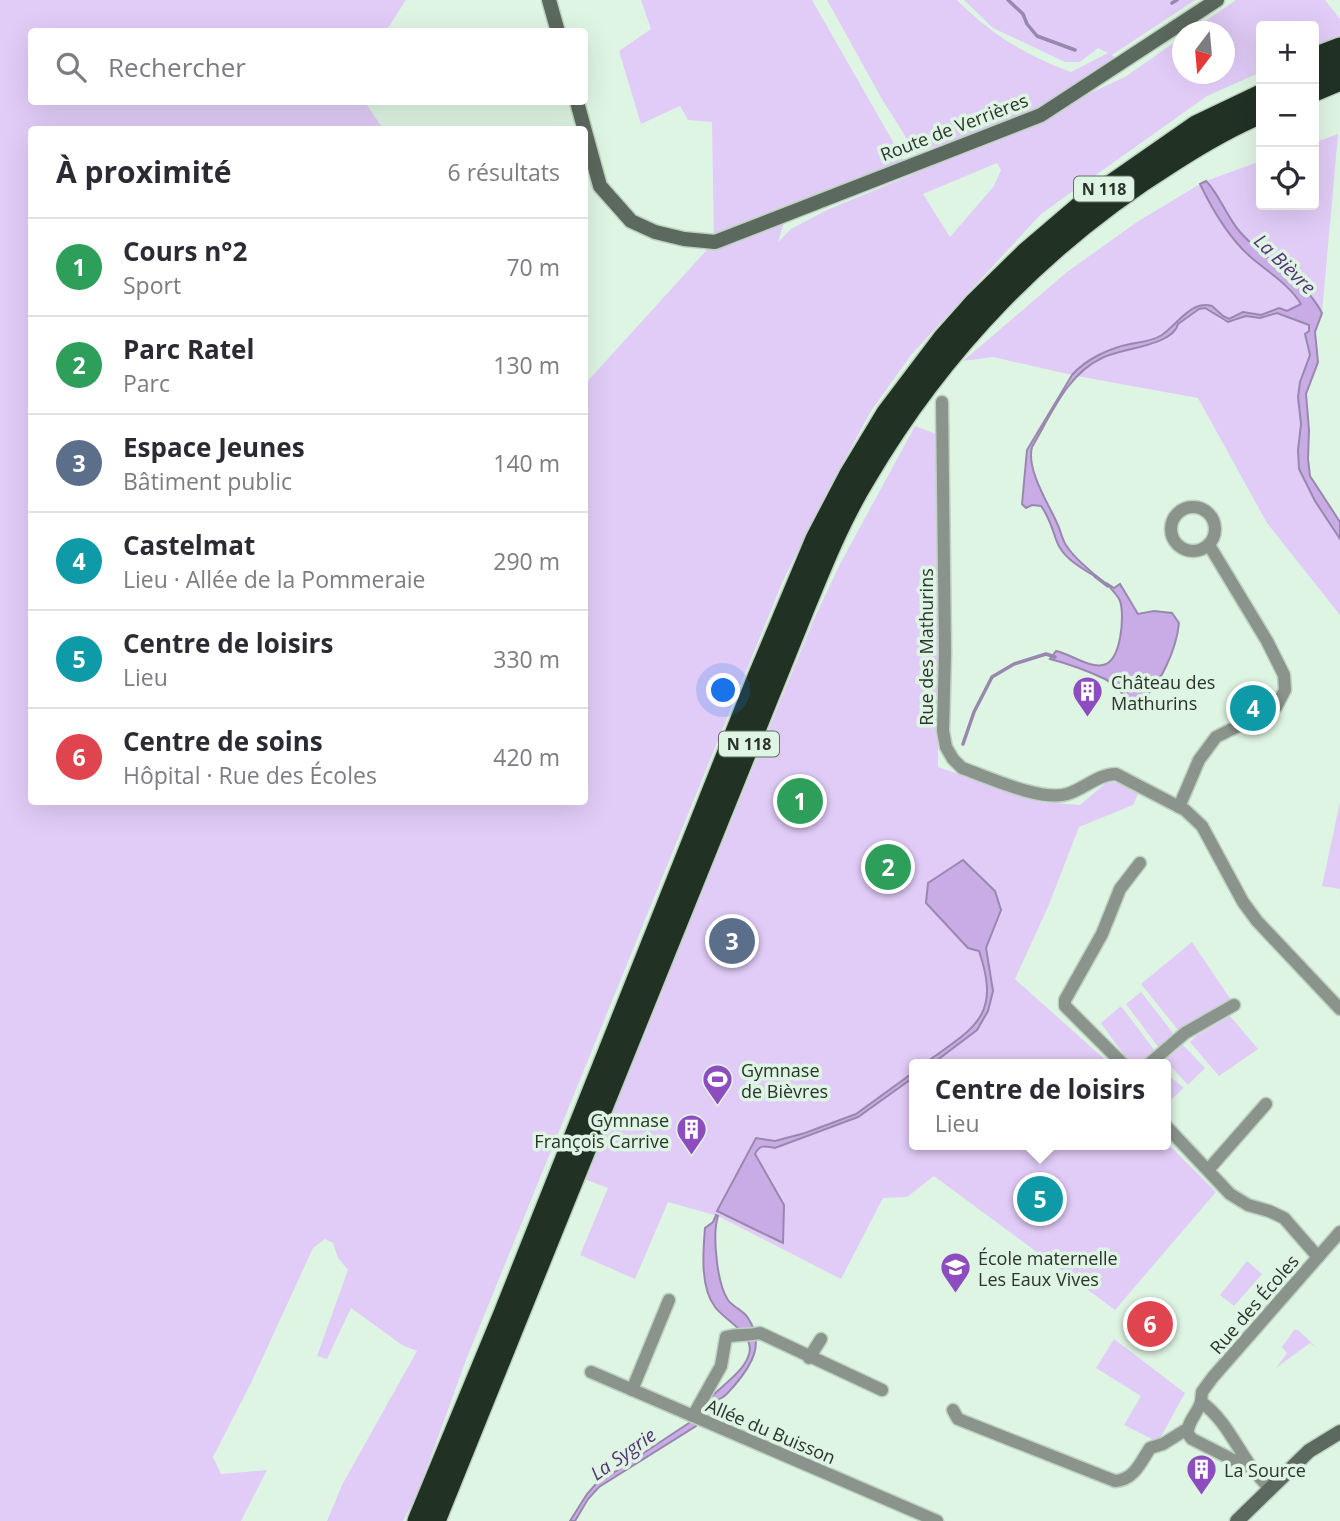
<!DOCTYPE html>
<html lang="fr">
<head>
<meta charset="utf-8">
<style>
  :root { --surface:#fff; --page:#f7f7f7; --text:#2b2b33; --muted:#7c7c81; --line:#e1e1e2; --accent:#d93025 }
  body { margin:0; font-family:"Open Sans",sans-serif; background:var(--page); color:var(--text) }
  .controls { position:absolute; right:21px; top:21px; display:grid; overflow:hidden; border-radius:7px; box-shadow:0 7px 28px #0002 }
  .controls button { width:63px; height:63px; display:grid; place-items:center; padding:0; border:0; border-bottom:2px solid var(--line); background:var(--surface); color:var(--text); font:35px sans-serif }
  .compass { position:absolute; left:1172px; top:21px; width:63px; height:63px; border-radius:50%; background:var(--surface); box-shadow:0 7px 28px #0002; rotate:196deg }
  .you { position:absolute; left:724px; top:691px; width:24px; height:24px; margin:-18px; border:5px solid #fff; border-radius:50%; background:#1a73e8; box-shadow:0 0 0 10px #1a73e833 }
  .badge { display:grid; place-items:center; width:46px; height:46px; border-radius:50%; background:var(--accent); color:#fff; font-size:23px; font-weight:700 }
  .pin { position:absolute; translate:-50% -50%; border:4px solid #fff; box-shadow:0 2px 7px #0006 }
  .popup { position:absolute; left:909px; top:1059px; width:262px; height:91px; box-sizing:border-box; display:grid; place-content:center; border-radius:7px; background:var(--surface); filter:drop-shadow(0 2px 5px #0005); font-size:23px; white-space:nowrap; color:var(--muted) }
  .popup b { font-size:26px; color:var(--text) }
  .popup::after { content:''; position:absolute; left:50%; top:100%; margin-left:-14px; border:14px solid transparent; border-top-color:var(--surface) }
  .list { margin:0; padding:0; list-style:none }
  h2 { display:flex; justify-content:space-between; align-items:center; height:91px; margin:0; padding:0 28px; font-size:30px }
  h2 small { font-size:23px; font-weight:400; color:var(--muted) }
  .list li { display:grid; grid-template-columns:46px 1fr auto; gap:21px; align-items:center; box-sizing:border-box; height:98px; padding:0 28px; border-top:2px solid var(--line) }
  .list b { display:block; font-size:26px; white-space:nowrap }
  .list p { margin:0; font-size:23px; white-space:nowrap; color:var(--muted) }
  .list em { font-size:23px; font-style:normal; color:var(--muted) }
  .icon { flex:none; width:38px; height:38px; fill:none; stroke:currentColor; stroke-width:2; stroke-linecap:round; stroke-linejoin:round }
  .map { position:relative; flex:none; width:1340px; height:1521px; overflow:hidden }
  .search { position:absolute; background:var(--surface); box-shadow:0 7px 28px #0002; left:28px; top:28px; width:560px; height:77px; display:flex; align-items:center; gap:18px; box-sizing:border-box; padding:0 24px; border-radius:7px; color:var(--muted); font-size:26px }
  .panel { position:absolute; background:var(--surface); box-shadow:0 7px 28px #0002; left:28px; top:126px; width:560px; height:679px; border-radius:7px }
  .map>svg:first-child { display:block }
  .green { fill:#e1ccf7; fill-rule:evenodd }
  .water { fill:#c9ace5; stroke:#9988ae; stroke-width:2 }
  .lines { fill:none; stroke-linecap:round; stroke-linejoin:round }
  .stream { stroke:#9988ae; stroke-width:3.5 }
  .street-casing { stroke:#bed2c2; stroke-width:15 }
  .secondary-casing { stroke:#bed2c2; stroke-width:17 }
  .highway-casing { stroke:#bed2c2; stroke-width:24 }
  .street { stroke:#8b948c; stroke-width:12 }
  .secondary { stroke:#5c695e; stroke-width:14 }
  .highway { stroke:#213225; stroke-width:21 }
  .labels { text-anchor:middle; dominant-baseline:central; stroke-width:7; stroke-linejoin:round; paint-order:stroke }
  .shield { fill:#dff5e3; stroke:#606d63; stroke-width:2 }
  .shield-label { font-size:16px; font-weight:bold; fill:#2a332c }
  .street-label { font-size:18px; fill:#2a332c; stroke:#dff5e3 }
  .poi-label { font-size:18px; fill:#2a332c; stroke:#dff5e3; text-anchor:start }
  .water-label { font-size:19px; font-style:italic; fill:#553074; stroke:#dff5e3 }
</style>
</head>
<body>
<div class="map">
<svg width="1340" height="1521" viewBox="0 0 1340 1521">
  <rect width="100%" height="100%" fill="#dff5e3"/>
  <!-- green -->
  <g class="green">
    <path d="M0,0h406l-20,31 -354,1v70h333l18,27 -351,1v672h552l1,-418 129,-142 -2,-120 -24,-2 -8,-14 -39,18 -22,-73 32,-22 -10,-29h171l92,161 -83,31 -33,18 -10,32 13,-13 36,-19 84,-35 214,-98 57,-40v37h42v-42l-33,-1 45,-31h89l15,19v19l-26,11v-23h-53v46l-54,24 -166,118 -130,141 -40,56 -44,81 -45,91 -316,777 -49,135 -14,26h-76l15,-36 75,-134 -15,-6 -51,-37 -24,51 -10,-3 31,-86 -10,-12 -5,-15 -8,-4 -12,9 -62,135 -38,74 8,17 46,-4 -26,51h-241zM997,163l4,7 -7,16 -44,51 -27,-43z"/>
    <path d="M827,0h130c33,34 70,56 114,72l37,-19 -10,-5 -18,14h-15l-72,-34 -29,-28h231l-83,55 5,5 -79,53 -122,40 -33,-52z"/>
    <path d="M1338,134l-16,179c-19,-35 -56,-52 -82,-81 -14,-16 -20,-37 -34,-51l55,-20v44h53v-62z"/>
    <path d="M1200,184c13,27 30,55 53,75 18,15 35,27 48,45l-14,7 -8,-3 -18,7 -18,-3 -14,7 -6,-3 -11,-10c-26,-2 -32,17 -51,29 -9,7 -21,7 -31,9 -21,5 -45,15 -58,31l-79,-18 -30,4 104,-89 70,-50z"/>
    <path d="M1205,308l18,13h12l11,-5 14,2 17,-5 32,12 -2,18 3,12 -10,27 -2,15 3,27 -3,34 4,19 38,62v76l-73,-92 -69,-125 -121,-22c11,-11 23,-18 38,-24 18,-6 57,-4 63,-28l22,-15z"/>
    <polygon points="915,426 939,435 938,767 1041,802 1080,805 1107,782 1121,783 1139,792 1133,805 1079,827 1048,907 1015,979 1110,1064 914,1064 914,1145 1166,1145 1166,1142 1216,1192 1115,1310 934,1176 907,1197 883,1198 841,1279 718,1216 668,1202 635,1279 580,1255 608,1188 584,1179 814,619 840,564"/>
    <polygon points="1340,802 1340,889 1322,886"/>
    <polygon points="1192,942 1231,1000 1178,1030 1141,984"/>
    <polygon points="1141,992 1173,1033 1159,1048 1126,1004"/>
    <polygon points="1121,1006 1155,1051 1141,1064 1130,1064 1101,1023"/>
    <polygon points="1230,1016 1258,1049 1219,1076 1190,1042 1196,1036"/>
    <polygon points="1183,1045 1205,1068 1188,1085 1165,1060"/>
    <polygon points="1166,1073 1184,1088 1166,1104"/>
    <polygon points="1247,1261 1262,1274 1234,1306 1220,1295"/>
    <polygon points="1294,1330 1298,1330 1317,1348 1310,1343 1276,1368 1287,1353 1282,1347"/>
    <polygon points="1114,1339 1185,1393 1158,1442 1124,1425 1141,1396 1096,1368"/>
  </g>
  <!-- water -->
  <g class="water">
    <path d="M1206,181c14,14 20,35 34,51 25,29 63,45 82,81l-7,19 3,30 -12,32 3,36 -1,29 2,17 30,46v17l-25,-38 -16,-32 -1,-19 3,-26 -3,-27 2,-15 10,-27 -5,-21 4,-3v-6l-32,-12 -17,5 -14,-2 -18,6 -23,-14 -6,1 -21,15c-5,22 -57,24 -76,34 -35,16 -51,57 -70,89 -6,22 16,56 25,76 4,8 5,18 11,25 8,12 21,21 31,31 -15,-10 -35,-19 -42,-37 -5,-13 -7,-24 -16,-36l-9,-1 -6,3 -4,-4 5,-54 45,-75c14,-16 38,-27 58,-31 11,-2 23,-3 32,-9 15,-10 29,-35 50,-29l11,10 6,3 14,-7 18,3 18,-7 8,3 14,-7c-12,-19 -30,-30 -48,-45 -23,-19 -40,-48 -53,-75z"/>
    <path d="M1108,584l6,4 6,-4 18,30 16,-3 18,2 7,10c-2,23 -19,67 -41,78 -16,-2 -20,-15 -33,-22 -17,-8 -36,-15 -55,-20l6,-8c15,3 32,17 47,14 18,-3 22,-49 17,-64 -2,-6 -10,-12 -12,-17z"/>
    <path d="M963,860l32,31 6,19 -15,38 7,43 -5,20 -11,19 -45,34h-8c49,-36 78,-46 55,-113l-11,-3 -42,-45 2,-20z"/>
    <path d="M914,1072v5l-56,40 -83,31c-10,-2 -15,-4 -20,6l29,51 -1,38 -66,-32 39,-73 19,3 30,-8 51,-19z"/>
    <path d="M716,1215l2,1c-6,19 -1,68 10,84 6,8 15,10 20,18 17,26 4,47 -14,68 -3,3 -7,9 -11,11 -3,2 -6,3 -9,6l-6,-3c11,-12 35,-28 40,-43 10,-22 -23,-36 -33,-50 -15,-20 -12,-55 -10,-79l8,-6z"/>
    <polygon points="695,1419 698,1420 696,1426 599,1487 588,1499 575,1521 570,1521 587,1494 595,1485"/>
  </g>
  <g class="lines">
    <!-- stream -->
    <g class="stream">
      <polyline points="1008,0 1023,14 1027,24 1037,36 1075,50"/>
      <polyline points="1172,3 1177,0"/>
      <polyline points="1095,576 1108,586"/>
      <polyline points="963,744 974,712 992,677 1014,664 1046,654 1055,657"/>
    </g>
    <defs>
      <g id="street">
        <path d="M942,402l3,250 -2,79 3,16 7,12 9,9c26,9 79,34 105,26 17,-5 31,-20 49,-20l69,36 17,16 41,76 14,19 83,88"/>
        <circle cx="1193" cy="529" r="22"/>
        <polyline points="1179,807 1199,760 1216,737 1276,707 1285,690 1284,675 1267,641 1209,545"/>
        <polyline points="1123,1064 1065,1006 1065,1000 1102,934 1120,889 1140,863"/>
        <polyline points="1149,1064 1185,1033 1234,1005"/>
        <polyline points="1166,1126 1230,1194 1248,1205 1269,1211 1284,1218 1318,1257"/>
        <polyline points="1208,1170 1266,1104"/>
        <polyline points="809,1358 821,1339"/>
        <polyline points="591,1372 937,1521"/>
        <polyline points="632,1390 669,1300"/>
        <polyline points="1201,1402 1202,1392 1213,1377 1340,1232"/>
        <path d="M953,1410l5,9 157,62c19,-1 26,-19 35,-33l13,-4 24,-15"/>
        <path d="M693,1416l28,-50 5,-29c11,-3 22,-1 34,-4l122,57"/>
        <path d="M1253,1470l-61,-31 -4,-5c-2,-11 10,-21 13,-32 23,16 35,44 51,66 5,7 12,14 18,21"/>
      </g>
      <g id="secondary">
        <polyline points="549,0 558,32"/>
        <polyline points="577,102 600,186 631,221 655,232 684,239 715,242 1041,115 1217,0"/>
        <polyline points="1237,1521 1309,1451 1340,1432"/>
      </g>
      <g id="highway">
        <polyline points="1314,58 1340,48"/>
        <polyline points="1314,74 1340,64"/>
        <polyline points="1314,91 1340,80"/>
        <polyline points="418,1521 503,1316 758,677 816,539 849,476 887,413 943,339 975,303 1026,253 1081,206 1196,126 1261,95"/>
        <path d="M435,1521l368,-910c19,-46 37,-92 63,-134 76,-129 180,-237 307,-316 28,-18 57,-35 88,-48"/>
      </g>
    </defs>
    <!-- street casing -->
    <use href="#street" class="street-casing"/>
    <!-- secondary casing -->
    <use href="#secondary" class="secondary-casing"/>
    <!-- highway casing -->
    <use href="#highway" class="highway-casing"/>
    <!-- street -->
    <use href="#street" class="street"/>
    <!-- secondary -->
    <use href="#secondary" class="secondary"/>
    <!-- highway -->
    <use href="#highway" class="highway"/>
  </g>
  <!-- icons -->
  <defs>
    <symbol id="building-pin" viewBox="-11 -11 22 30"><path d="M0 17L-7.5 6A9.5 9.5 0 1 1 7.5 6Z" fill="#8d4cc0" stroke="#dff5e3"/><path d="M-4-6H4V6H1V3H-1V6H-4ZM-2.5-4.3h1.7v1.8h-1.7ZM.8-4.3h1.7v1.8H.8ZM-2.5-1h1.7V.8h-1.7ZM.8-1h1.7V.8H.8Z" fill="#fff"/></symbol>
    <symbol id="stadium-pin" viewBox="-11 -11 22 30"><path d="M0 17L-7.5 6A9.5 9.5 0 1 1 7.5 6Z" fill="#8d4cc0" stroke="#dff5e3"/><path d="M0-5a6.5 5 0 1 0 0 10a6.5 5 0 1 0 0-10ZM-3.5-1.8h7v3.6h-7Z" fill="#fff"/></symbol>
    <symbol id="school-pin" viewBox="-11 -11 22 30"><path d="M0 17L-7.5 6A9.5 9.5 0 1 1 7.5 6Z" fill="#8d4cc0" stroke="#dff5e3"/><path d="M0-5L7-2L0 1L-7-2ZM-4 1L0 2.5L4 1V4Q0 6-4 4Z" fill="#fff"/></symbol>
  </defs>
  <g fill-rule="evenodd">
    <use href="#building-pin" x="1070" y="674" width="35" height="47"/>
    <use href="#stadium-pin" x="700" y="1062" width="35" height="47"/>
    <use href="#building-pin" x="674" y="1112" width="35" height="47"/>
    <use href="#school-pin" x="938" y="1250" width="35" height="47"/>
    <use href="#building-pin" x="1184" y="1452" width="35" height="47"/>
  </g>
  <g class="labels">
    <!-- shield labels -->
    <g class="shield">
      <rect x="1074" y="176.5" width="60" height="25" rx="5"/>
      <rect x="719" y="731.5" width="60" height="25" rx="5"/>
    </g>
    <g class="shield-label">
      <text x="1104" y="189">N 118</text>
      <text x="749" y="744">N 118</text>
    </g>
    <!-- street labels -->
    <g class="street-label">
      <text transform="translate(954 127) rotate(-21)">Route de Verrières</text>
      <text transform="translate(926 647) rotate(-90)">Rue des Mathurins</text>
      <text transform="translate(1254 1304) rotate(-49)">Rue des Écoles</text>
      <text transform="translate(771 1431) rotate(23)">Allée du Buisson</text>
    </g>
    <!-- poi labels -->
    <g class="poi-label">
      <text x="1111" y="682">Château des<tspan x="1111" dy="21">Mathurins</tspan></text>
      <text x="741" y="1070">Gymnase<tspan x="741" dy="21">de Bièvres</tspan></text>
      <text x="669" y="1120" text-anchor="end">Gymnase<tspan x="669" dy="21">François Carrive</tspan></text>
      <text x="978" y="1258">École maternelle<tspan x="978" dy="21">Les Eaux Vives</tspan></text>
      <text x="1224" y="1470">La Source</text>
    </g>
    <!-- water labels -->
    <g class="water-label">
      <text transform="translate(1285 264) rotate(44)">La Bièvre</text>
      <text transform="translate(623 1454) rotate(-35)">La Sygrie</text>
    </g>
  </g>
</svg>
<div class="controls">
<button>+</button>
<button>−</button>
<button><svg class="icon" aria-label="locate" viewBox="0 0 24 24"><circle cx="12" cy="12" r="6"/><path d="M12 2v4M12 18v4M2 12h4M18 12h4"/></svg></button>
</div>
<svg class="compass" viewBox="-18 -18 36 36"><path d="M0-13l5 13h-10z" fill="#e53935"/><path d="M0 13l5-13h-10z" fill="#7c7c81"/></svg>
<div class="you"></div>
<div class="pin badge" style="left:800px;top:801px;background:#2e9e5b">1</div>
<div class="pin badge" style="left:888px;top:867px;background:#2e9e5b">2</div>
<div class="pin badge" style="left:732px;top:941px;background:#5c6f8a">3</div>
<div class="pin badge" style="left:1253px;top:708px;background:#0f9aa8">4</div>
<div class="pin badge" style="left:1040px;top:1199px;background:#0f9aa8">5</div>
<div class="popup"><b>Centre de loisirs</b>Lieu</div>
<div class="pin badge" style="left:1150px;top:1324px;background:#e0444e">6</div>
<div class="search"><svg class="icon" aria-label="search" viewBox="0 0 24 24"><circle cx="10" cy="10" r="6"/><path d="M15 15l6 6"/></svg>Rechercher</div>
<section class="panel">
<h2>À proximité<small>6 résultats</small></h2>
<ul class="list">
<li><span class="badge" style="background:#2e9e5b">1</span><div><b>Cours n°2</b><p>Sport</p></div><em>70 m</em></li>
<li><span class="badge" style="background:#2e9e5b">2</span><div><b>Parc Ratel</b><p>Parc</p></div><em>130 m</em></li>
<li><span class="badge" style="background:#5c6f8a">3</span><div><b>Espace Jeunes</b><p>Bâtiment public</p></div><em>140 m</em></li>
<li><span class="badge" style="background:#0f9aa8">4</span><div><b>Castelmat</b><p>Lieu · Allée de la Pommeraie</p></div><em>290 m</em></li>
<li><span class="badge" style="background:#0f9aa8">5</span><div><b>Centre de loisirs</b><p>Lieu</p></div><em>330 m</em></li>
<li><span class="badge" style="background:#e0444e">6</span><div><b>Centre de soins</b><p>Hôpital · Rue des Écoles</p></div><em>420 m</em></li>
</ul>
</section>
</div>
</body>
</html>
